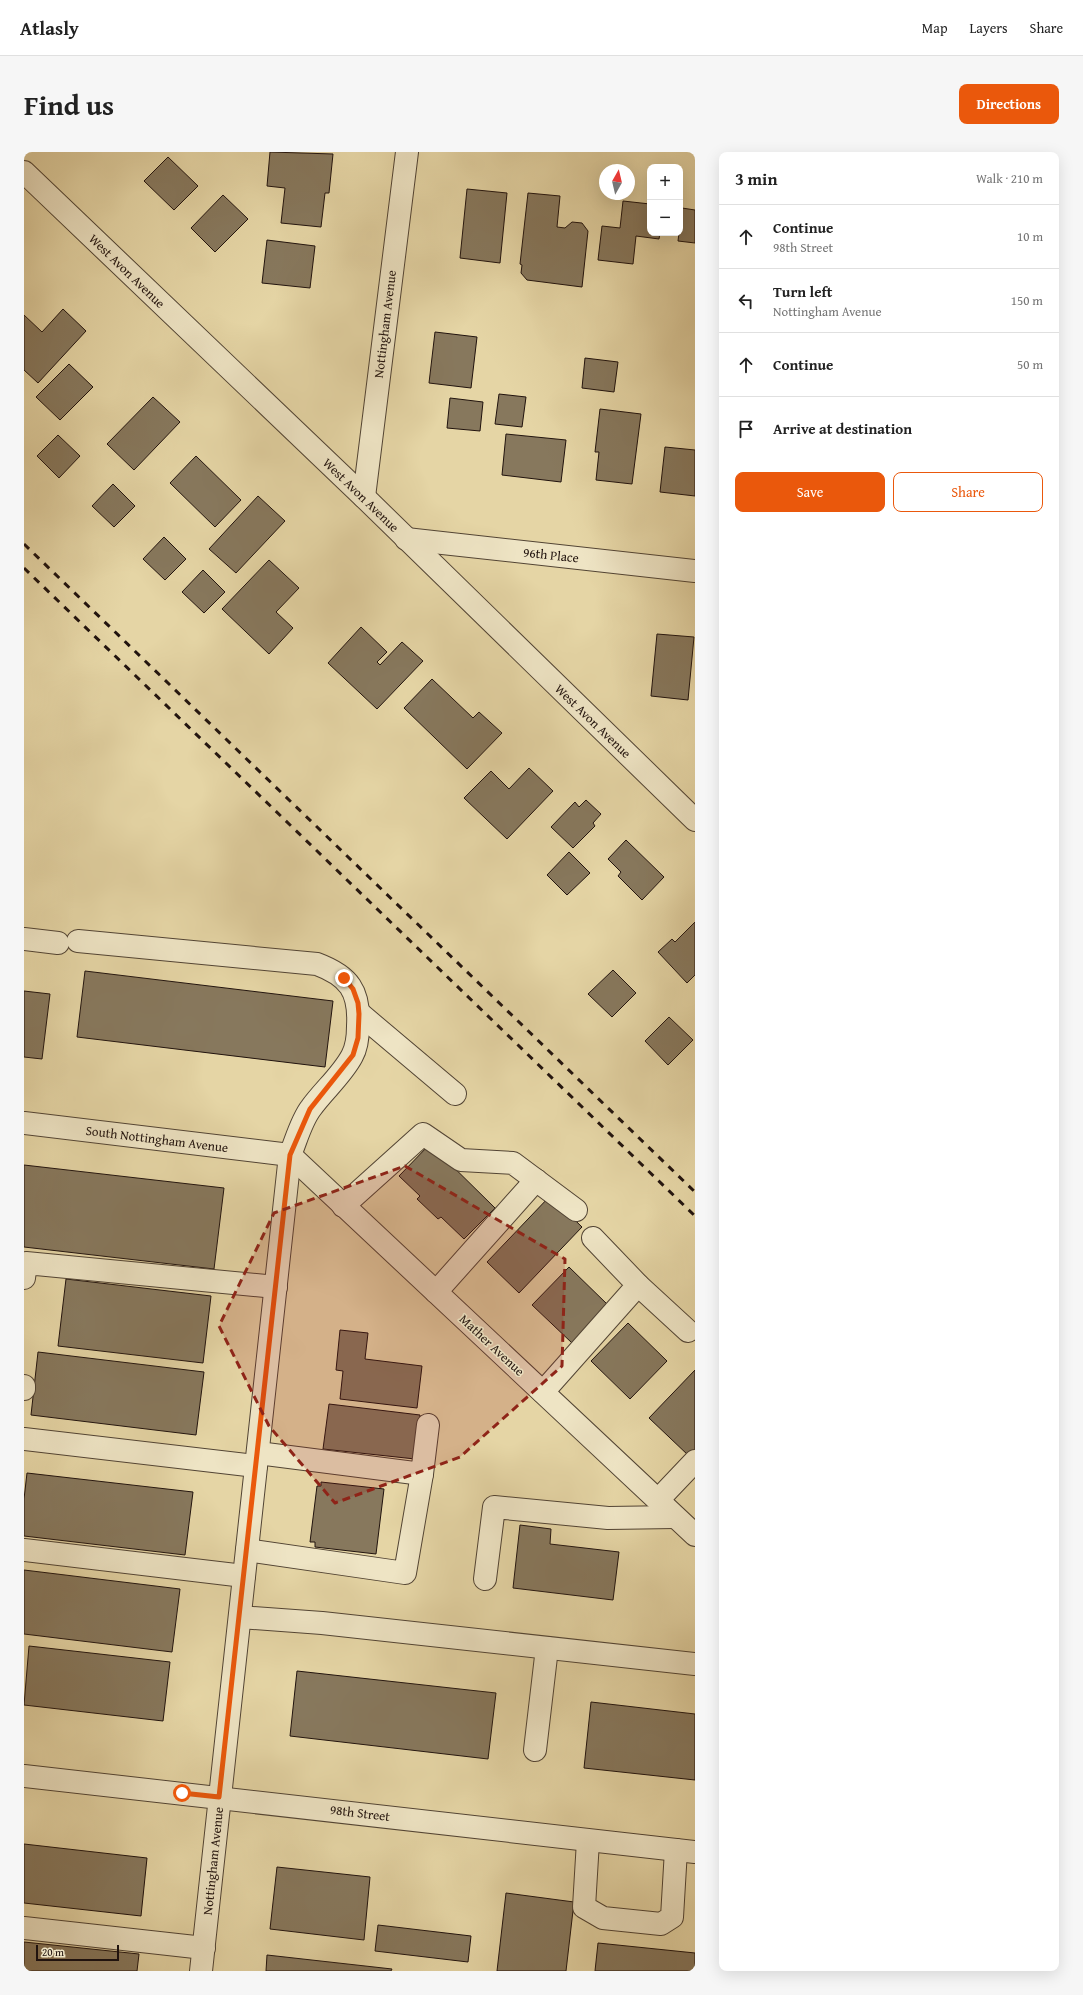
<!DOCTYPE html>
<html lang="en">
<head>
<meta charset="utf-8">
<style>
  :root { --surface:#fff; --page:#f6f6f6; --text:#222; --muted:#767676; --line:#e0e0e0; --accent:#ea580c }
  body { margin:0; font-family:"Gentium Book Plus",serif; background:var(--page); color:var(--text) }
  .controls { position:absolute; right:12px; top:12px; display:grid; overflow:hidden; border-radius:8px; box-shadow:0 4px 16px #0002 }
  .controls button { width:36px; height:36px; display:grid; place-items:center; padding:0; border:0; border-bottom:1px solid var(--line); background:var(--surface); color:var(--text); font:20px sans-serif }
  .compass { position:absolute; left:575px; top:12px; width:36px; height:36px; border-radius:50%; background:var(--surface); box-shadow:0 4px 16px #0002; rotate:8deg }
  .scale { position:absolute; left:12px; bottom:10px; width:83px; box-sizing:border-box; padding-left:4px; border:2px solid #21130e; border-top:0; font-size:11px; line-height:14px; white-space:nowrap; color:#21130e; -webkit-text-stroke:3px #eee4c4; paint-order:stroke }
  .stop { position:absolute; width:12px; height:12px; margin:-9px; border:3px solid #ea580c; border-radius:50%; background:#fff }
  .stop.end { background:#ea580c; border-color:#fff; box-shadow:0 1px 4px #0008 }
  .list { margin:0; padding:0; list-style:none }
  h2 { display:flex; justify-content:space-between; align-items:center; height:52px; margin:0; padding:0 16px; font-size:17px }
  h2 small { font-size:13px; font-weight:400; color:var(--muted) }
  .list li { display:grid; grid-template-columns:26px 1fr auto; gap:12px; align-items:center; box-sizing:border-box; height:64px; padding:0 16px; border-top:1px solid var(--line) }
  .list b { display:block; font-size:15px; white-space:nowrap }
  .list p { margin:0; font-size:13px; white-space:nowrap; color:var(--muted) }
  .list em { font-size:13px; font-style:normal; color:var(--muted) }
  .actions { display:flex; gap:8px; padding:12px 16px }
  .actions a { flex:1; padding:9px 0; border:1px solid var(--accent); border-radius:8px; text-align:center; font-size:14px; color:var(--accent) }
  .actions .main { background:var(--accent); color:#fff }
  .icon { flex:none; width:22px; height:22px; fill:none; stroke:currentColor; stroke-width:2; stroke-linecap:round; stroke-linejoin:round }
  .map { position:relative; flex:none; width:671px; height:1819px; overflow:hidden; border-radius:8px }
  header { display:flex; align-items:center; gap:24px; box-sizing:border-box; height:56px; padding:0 20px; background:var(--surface); border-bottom:1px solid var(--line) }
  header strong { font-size:19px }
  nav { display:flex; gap:22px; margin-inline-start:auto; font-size:14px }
  .intro { display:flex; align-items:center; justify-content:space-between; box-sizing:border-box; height:96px; padding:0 24px }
  h1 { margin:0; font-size:28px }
  .button { padding:10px 18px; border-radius:8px; background:var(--accent); color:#fff; font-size:14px; font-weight:700 }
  main { display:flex; gap:24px; padding:0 24px }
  aside { flex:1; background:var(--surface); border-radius:8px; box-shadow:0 4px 16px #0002 }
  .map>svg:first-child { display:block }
  .building { fill:#87785d; stroke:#21130e }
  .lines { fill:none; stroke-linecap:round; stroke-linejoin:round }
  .minor-casing { stroke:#524434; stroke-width:24 }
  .minor { stroke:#eee4c4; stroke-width:22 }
  .rail { stroke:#21130e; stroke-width:3; stroke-dasharray:7 7; stroke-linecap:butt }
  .route { stroke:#ea580c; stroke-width:5 }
  .marked { fill:#8f2418; fill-opacity:0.2; stroke:#8f2418; stroke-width:3; stroke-dasharray:8 5; stroke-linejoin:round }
  .labels { text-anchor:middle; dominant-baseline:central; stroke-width:3; stroke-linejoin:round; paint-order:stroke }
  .street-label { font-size:13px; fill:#21130e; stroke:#eee4c4 }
</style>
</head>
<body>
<header>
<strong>Atlasly</strong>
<nav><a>Map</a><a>Layers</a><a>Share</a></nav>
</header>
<div class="intro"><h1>Find us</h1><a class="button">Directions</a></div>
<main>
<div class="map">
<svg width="671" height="1819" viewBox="0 0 671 1819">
  <rect width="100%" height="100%" fill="#e5d5a5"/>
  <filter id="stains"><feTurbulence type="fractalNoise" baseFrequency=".005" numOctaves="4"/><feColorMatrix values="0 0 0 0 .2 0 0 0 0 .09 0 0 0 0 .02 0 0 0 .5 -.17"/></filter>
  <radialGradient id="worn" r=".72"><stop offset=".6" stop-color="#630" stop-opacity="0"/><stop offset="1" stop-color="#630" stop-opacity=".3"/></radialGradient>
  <!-- building -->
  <g class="building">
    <polygon points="246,0 309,2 305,41 301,41 297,75 257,71 261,36 243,34"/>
    <polygon points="144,5 174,34 150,58 120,29"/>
    <polygon points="443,37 483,41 476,111 436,106"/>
    <polygon points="504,41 536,44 533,75 541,76 548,70 558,71 564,79 558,135 503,128 497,121 498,113 496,112"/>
    <polygon points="199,43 224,67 191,100 167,76"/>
    <polygon points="599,49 626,52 626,81 636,81 635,87 612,84 609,112 574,108 578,74 596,76"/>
    <polygon points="658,56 671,58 671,91 654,89"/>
    <polygon points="243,88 291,94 286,136 238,131"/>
    <polygon points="39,157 62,179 14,231 0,218 0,163 18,180"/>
    <polygon points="411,180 453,185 447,236 405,231"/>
    <polygon points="561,206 594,210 590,240 558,236"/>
    <polygon points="45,212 69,235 36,268 12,245"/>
    <polygon points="475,242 502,245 498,275 471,272"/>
    <polygon points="129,245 156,270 110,318 83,292"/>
    <polygon points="426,246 459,250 456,279 423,276"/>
    <polygon points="576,257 617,262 608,332 572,328 575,300 571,300"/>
    <polygon points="482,282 542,288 537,330 478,323"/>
    <polygon points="34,283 56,304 35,326 13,304"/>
    <polygon points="641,295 671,298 671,344 636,340"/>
    <polygon points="172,304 217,348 191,375 146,331"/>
    <polygon points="89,332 111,354 90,375 68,354"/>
    <polygon points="234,344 261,369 212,421 185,397"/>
    <polygon points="140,385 162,407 141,428 119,407"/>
    <polygon points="245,408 275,436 252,460 269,476 245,502 198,457"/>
    <polygon points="179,418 201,440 180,461 158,440"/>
    <polygon points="337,475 363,500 353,510 356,513 378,490 399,509 353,557 304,511"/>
    <polygon points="633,482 670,485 664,548 627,544"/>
    <polygon points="408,527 449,566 455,560 478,581 443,617 380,556"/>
    <polygon points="505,616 529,639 483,687 440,646 467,619 485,637"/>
    <polygon points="562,648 577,662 569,671 571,674 549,696 527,675 551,650 555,655"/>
    <polygon points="602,688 640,725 618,748 594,724 597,720 584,707"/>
    <polygon points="545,700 566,721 543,743 523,723"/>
    <polygon points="671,770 671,823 663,831 634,800 648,787 651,790"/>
    <polygon points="589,818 612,841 588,865 564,842"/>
    <polygon points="61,819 309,849 301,915 53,885"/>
    <polygon points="0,839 26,842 18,907 0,905"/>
    <polygon points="645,865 669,888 644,913 621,889"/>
    <polygon points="406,992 471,1056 440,1087 417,1065 414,1067 393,1047 396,1044 375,1024"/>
    <polygon points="0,1013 200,1036 190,1117 0,1095"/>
    <polygon points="526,1044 558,1075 495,1141 463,1110"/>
    <polygon points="545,1115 584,1153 548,1191 508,1153"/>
    <polygon points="42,1127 187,1144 179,1211 34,1194"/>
    <polygon points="604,1171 643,1209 606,1247 567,1209"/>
    <polygon points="316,1178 344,1181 341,1207 398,1214 393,1256 316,1247 319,1219 312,1218"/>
    <polygon points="14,1200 180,1220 172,1283 7,1263"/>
    <polygon points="671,1218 671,1297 665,1304 625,1266"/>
    <polygon points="305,1252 396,1263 391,1307 299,1297"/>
    <polygon points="3,1321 169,1340 161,1403 0,1384 0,1347"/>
    <polygon points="297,1330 360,1337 352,1402 291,1395 291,1390 286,1390 293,1334 297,1334"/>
    <polygon points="496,1373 527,1377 526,1392 595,1400 589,1448 489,1436"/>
    <polygon points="0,1418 156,1437 148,1500 0,1482"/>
    <polygon points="5,1494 146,1510 139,1569 0,1553"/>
    <polygon points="273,1519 472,1541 464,1607 266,1584"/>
    <polygon points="567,1550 671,1562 671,1628 560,1616"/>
    <polygon points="0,1692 123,1706 117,1764 0,1751"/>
    <polygon points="253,1715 346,1725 340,1788 246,1777"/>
    <polygon points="482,1741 550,1750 542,1819 473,1819"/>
    <polygon points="354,1773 447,1784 444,1810 351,1799"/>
    <polygon points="0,1790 115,1802 113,1819 0,1819"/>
    <polygon points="574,1791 671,1801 671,1819 571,1819"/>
    <polygon points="243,1803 368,1817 367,1819 242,1819"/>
  </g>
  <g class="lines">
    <defs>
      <g id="minor">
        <polyline points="0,20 340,345 671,668"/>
        <polyline points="340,345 383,0"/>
        <polyline points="382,387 671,419"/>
        <polyline points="0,787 34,791"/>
        <path d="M54,789l239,23c32,12 43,27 41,62 0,9 -1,21 -6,30 -10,19 -28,34 -41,52 -10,13 -15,33 -21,47l-89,816"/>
        <polyline points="335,861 431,942"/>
        <polyline points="0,971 266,1003"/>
        <polyline points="266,1003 671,1383"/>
        <polyline points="319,1054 399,982 437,1008 489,1011 552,1058"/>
        <polyline points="0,1126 2,1111 252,1135"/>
        <polyline points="614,1133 664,1179"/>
        <polyline points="412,1140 512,1028"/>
        <polyline points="0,1234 0,1237"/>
        <polyline points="519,1240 614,1133 569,1086"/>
        <polyline points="0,1287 232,1314"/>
        <polyline points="234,1301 398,1322 404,1273"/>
        <polyline points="634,1348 671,1309"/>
        <polyline points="0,1398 220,1424"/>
        <polyline points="223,1398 381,1421 398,1322"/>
        <polyline points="461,1427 470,1355 584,1366 651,1365"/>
        <polyline points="216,1465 298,1471 671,1512"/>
        <polyline points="511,1598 523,1496"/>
        <polyline points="0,1624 671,1700"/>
        <polyline points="564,1689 560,1755 579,1766 637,1772 648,1765 652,1698"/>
        <polyline points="0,1776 180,1796"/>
      </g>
    </defs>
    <!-- minor casing -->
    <use href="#minor" class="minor-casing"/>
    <!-- minor -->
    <use href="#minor" class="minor"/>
    <!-- rail -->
    <g class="rail">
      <polyline points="0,392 671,1040"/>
      <polyline points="0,416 671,1064"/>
    </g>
  </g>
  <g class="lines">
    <!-- route -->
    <polyline class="route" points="158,1641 195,1645 266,1003 286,957 329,903 334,886 335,862 334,851 329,837 320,826"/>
  </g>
  <!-- marked area -->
  <path class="marked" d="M381,1014l160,93 -3,107 -102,91 -125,46 -66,-77 -50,-100 55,-113z"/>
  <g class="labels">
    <!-- street labels -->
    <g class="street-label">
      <text transform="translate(103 119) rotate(44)">West Avon Avenue</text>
      <text transform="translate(361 172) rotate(-83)">Nottingham Avenue</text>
      <text transform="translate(337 343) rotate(44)">West Avon Avenue</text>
      <text transform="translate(527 403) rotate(6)">96th Place</text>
      <text transform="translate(569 569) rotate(44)">West Avon Avenue</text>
      <text transform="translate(133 987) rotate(7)">South Nottingham Avenue</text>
      <text transform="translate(468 1193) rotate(43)">Mather Avenue</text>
      <text transform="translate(336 1661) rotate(7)">98th Street</text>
      <text transform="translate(189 1709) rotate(-84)">Nottingham Avenue</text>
    </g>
  </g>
  <rect width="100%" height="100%" filter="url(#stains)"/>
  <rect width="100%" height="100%" fill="url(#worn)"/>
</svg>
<div class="controls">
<button>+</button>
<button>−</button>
</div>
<svg class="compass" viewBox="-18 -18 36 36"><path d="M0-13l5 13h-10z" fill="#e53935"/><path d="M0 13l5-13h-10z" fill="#767676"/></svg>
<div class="scale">20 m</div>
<div class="stop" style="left:158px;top:1641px"></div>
<div class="stop end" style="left:320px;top:826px"></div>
</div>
<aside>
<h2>3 min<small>Walk · 210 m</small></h2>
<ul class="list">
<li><svg class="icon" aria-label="ahead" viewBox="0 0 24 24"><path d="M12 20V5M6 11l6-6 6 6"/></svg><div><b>Continue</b><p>98th Street</p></div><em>10 m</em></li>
<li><svg class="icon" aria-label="left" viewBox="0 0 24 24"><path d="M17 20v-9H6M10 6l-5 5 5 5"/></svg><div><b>Turn left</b><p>Nottingham Avenue</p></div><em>150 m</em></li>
<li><svg class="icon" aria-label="ahead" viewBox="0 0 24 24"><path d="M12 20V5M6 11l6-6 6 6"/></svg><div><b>Continue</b></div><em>50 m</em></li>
<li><svg class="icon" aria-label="arrive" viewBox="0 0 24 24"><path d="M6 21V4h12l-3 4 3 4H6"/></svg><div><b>Arrive at destination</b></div></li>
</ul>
<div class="actions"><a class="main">Save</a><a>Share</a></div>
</aside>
</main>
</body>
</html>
